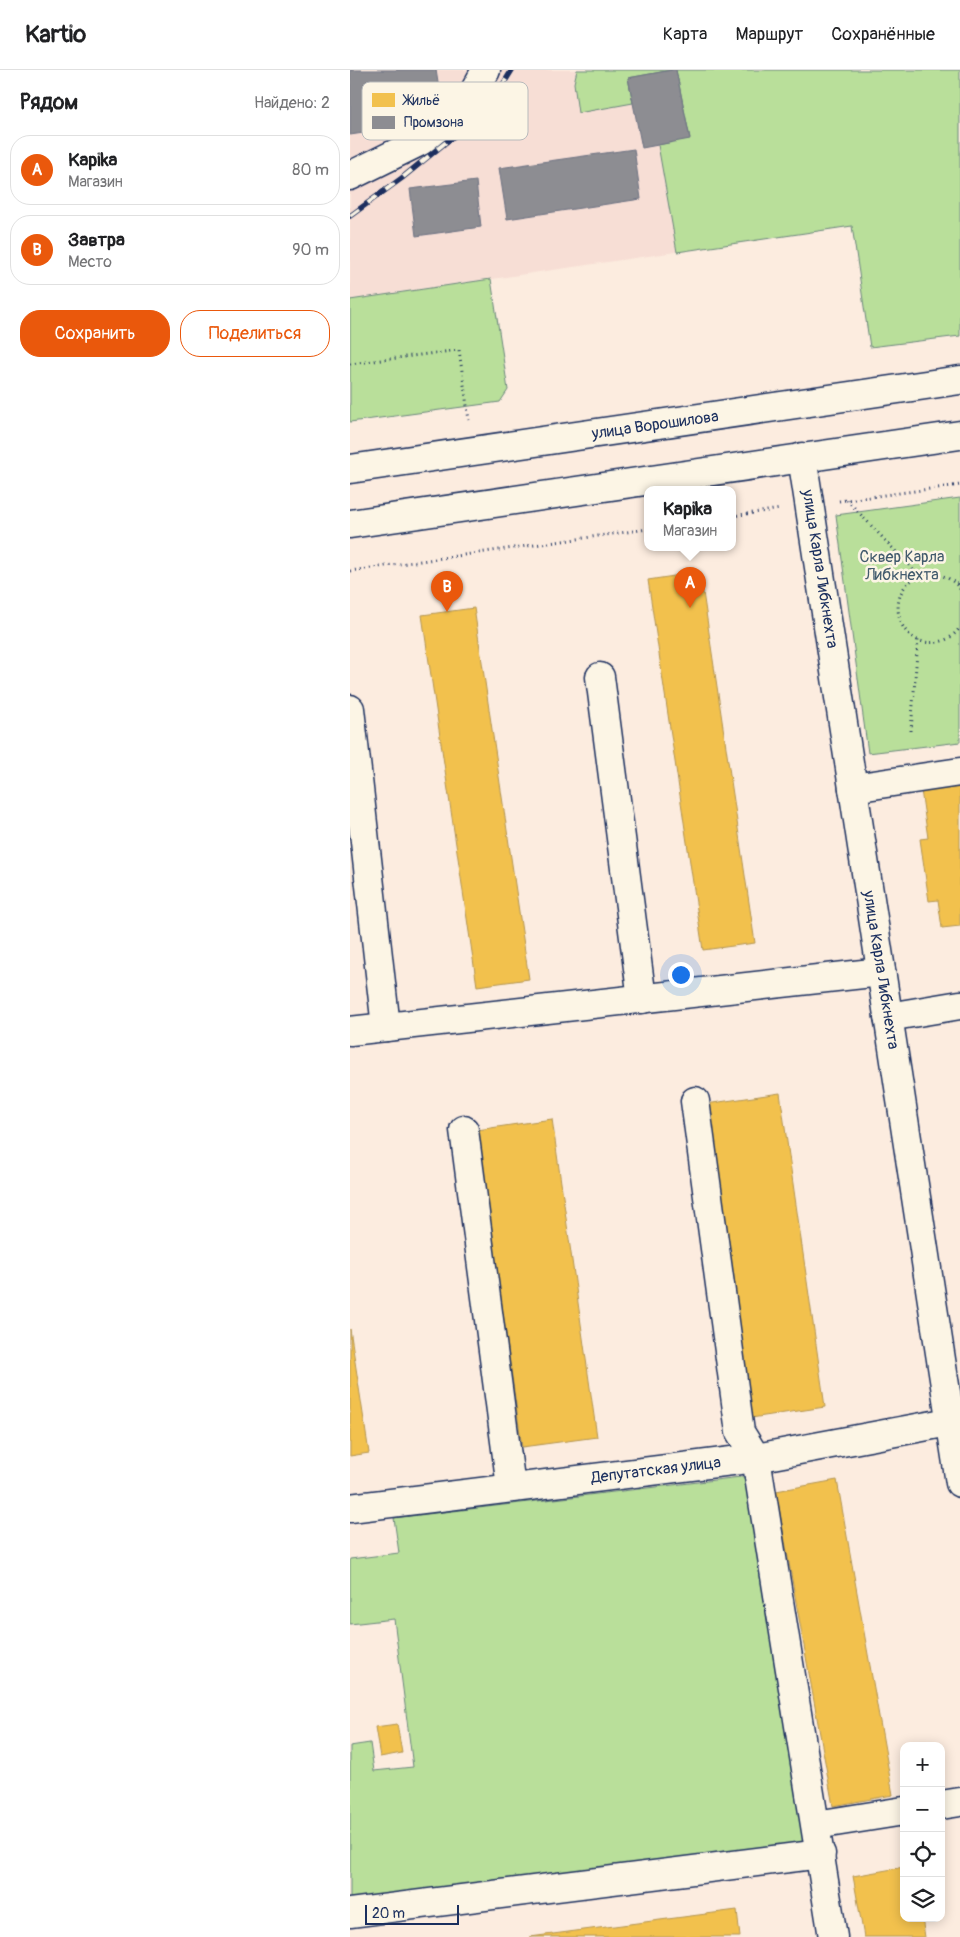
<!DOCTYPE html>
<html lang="ru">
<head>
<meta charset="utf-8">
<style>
  :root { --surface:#fff; --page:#f6f6f6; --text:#202124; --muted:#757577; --line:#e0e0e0; --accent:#ea580c }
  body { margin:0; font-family:Pangolin,sans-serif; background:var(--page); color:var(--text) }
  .controls { position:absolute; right:15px; bottom:15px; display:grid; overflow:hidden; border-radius:10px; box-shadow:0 2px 12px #0003 }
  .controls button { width:45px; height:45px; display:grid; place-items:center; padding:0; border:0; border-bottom:1px solid var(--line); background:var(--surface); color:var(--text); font:25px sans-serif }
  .scale { position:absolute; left:15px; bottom:12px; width:94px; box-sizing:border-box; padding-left:5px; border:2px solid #1b2f5e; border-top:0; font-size:14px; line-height:18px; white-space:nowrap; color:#1b2f5e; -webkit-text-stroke:4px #fcf5e5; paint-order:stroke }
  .you { position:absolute; left:330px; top:904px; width:18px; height:18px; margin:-12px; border:4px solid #fff; border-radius:50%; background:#1a73e8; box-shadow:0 0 0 8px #1a73e833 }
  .badge { display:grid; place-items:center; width:32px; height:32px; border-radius:50%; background:var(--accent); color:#fff; font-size:16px; font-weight:700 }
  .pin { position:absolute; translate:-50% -41px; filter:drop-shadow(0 1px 2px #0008) }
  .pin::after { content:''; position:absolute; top:26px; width:18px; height:15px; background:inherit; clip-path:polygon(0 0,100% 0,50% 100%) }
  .popup { position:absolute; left:294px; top:416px; width:92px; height:65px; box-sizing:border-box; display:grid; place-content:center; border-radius:10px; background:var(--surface); filter:drop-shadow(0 1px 4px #0005); font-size:16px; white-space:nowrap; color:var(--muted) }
  .popup b { font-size:19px; color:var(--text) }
  .popup::after { content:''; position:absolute; left:50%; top:100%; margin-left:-10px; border:10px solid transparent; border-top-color:var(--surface) }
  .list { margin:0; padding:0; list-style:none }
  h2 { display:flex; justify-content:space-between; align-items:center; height:65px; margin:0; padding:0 20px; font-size:21px }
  h2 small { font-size:16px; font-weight:400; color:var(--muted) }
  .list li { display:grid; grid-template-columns:32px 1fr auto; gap:15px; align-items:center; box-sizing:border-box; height:70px; margin:0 10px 10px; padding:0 10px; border:1px solid var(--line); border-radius:20px }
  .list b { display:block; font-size:19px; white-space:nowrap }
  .list p { margin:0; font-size:16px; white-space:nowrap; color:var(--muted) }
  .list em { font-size:16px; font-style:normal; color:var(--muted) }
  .actions { display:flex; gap:10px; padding:15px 20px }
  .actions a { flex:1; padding:11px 0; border:1px solid var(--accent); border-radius:20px; text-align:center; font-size:18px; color:var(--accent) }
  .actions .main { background:var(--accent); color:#fff }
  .icon { flex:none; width:28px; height:28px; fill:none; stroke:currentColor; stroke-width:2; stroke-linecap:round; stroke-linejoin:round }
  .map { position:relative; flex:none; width:610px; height:1867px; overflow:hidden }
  header { display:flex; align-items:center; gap:30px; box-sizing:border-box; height:70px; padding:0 25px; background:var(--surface); border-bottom:1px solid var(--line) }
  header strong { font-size:24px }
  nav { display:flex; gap:28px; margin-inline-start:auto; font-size:18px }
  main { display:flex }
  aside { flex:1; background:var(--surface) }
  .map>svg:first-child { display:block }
  .built { fill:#f7ded5 }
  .green { fill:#b9df9a; stroke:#6a877c }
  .homes { fill:#f2c14e; stroke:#b29553 }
  .industry { fill:#8d8d92; stroke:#6b7182 }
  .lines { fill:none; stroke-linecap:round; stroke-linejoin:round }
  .minor-casing { stroke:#1b2f5e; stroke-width:31 }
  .major-casing { stroke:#1b2f5e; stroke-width:31 }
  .path { stroke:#1b2f5e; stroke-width:3; stroke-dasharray:1 4; stroke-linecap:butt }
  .minor { stroke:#fcf5e5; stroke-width:28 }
  .major { stroke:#fcf5e5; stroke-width:28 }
  .rail-casing { stroke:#1b2f5e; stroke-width:5.5 }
  .rail { stroke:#fcf5e5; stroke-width:4; stroke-dasharray:11; stroke-linecap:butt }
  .labels { text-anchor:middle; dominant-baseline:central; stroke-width:5; stroke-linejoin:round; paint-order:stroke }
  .street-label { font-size:16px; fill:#1b2f5e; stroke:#fcf5e5 }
  .park-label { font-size:16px; fill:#425b6d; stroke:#fcf5e5 }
  .key { fill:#fcf5e5; stroke:#b8babc; stroke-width:1 }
  .key-label { font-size:14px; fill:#1b2f5e }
</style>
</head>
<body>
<header>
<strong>Kartio</strong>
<nav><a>Карта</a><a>Маршрут</a><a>Сохранённые</a></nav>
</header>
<main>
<aside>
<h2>Рядом<small>Найдено: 2</small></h2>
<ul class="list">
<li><span class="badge">A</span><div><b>Kapika</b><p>Магазин</p></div><em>80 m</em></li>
<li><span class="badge">B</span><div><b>Завтра</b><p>Место</p></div><em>90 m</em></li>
</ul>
<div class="actions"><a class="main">Сохранить</a><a>Поделиться</a></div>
</aside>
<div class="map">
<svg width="610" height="1867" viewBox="0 0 610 1867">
  <rect width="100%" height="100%" fill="#fcecdf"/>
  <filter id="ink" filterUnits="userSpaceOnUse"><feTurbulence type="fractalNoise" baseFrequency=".02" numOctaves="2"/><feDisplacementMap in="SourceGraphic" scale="10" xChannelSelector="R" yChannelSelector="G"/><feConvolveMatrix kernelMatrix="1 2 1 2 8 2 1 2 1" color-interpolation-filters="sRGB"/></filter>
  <g filter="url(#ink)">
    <!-- built -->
    <polygon class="built" points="0,0 610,0 502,156 0,230"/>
    <!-- green -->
    <g class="green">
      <polygon points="227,0 322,0 278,8 283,33 228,43 224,13"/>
      <polygon points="326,0 610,0 610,266 520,277 502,156 327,182 308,75 340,68"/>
      <polygon points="141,209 158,320 150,332 0,352 0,230"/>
      <polygon points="610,428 610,672 518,683 486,445"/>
      <polygon points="399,1406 456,1776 0,1832 0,1676 20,1673 24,1701 63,1697 44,1549 0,1554 0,1489 49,1483 44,1448"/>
    </g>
    <!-- homes -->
    <g class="homes">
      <polygon points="350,502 405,873 353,880 298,510"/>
      <polygon points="124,538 179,909 127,916 72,545"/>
      <polygon points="610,714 610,856 592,858 588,830 579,831 570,769 578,768 571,720"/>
      <polygon points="430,1023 475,1337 401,1348 356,1034"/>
      <polygon points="202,1049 247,1367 172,1377 127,1060"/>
      <polygon points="0,1259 19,1383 0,1386"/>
      <polygon points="487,1410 543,1725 483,1736 426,1421"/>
      <polygon points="47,1654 52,1683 30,1687 25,1657"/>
      <polygon points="554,1797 554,1848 572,1848 575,1867 514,1867 503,1806"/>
      <polygon points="387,1840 390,1867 180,1867 333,1847"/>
    </g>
    <!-- industry -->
    <g class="industry">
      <polygon points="0,0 86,0 94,51 0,65"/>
      <polygon points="322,0 326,0 340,69 292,78 278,8"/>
      <polygon points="284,79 291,129 157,149 149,98"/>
      <polygon points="126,111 131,157 66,166 60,119"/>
    </g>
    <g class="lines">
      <defs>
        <g id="minor">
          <polyline points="0,106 83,65 111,46 136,0"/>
          <polyline points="452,387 610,1413"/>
          <polyline points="250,607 292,929"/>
          <polyline points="0,639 36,957"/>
          <polyline points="503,718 610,702"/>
          <polyline points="538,947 610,935"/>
          <polyline points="0,961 531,902"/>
          <polyline points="345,1031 390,1362 406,1388 483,1867"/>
          <polyline points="114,1060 161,1417"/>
          <polyline points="0,1438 406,1388 610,1350"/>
          <polyline points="591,1735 610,1732"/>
          <polyline points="466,1755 554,1741"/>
          <polyline points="0,1843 471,1784"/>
        </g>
        <g id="major">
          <polyline points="0,399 610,310"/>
          <polyline points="0,454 610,365"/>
        </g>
      </defs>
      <!-- minor casing -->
      <use href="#minor" class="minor-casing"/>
      <!-- major casing -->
      <use href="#major" class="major-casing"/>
      <!-- path -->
      <g class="path">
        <polyline points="0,294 109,280 119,350"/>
        <polyline points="497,430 569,506"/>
        <polyline points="489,431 610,415"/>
        <polyline points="382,446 431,439"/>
        <polyline points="0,501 298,459"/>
        <polyline points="607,514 610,510"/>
        <path d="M610,519c-6,-9 -19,-16 -30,-15 -48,4 -39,76 8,68 10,-2 17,-7 22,-15"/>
        <polyline points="561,661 568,570"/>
      </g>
      <!-- minor -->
      <use href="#minor" class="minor"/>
      <!-- major -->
      <use href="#major" class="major"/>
      <defs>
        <polyline id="rail" points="0,146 52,108 139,37 162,0"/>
      </defs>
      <!-- rail casing -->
      <use href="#rail" class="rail-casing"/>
      <!-- rail -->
      <use href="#rail" class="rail"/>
    </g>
  </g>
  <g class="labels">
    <!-- street labels -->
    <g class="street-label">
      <text transform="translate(305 355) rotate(-8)">улица Ворошилова</text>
      <text transform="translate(470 499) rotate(81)">улица Карла Либкнехта</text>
      <text transform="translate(531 900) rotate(81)">улица Карла Либкнехта</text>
      <text transform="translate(306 1400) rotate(-7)">Депутатская улица</text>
    </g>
    <!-- park labels -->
    <g class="park-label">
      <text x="552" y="487">Сквер Карла<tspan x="552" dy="18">Либкнехта</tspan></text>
    </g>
  </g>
  <!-- legend -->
  <rect x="12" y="12" width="166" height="58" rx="8" class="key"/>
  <rect x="22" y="23" width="23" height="14" fill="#f2c14e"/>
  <rect x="22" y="46" width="23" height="13" fill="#8d8d92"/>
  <g class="key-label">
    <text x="54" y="35">Жильё</text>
    <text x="54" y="57">Промзона</text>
  </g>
</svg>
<div class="controls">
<button>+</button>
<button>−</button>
<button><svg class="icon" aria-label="locate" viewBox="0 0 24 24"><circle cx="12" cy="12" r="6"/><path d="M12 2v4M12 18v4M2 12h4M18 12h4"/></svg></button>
<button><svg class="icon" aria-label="layers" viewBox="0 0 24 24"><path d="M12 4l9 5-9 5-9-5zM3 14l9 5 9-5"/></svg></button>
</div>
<div class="scale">20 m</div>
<div class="you"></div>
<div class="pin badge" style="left:340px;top:538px">A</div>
<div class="popup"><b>Kapika</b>Магазин</div>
<div class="pin badge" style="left:97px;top:542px">B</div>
</div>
</main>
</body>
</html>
